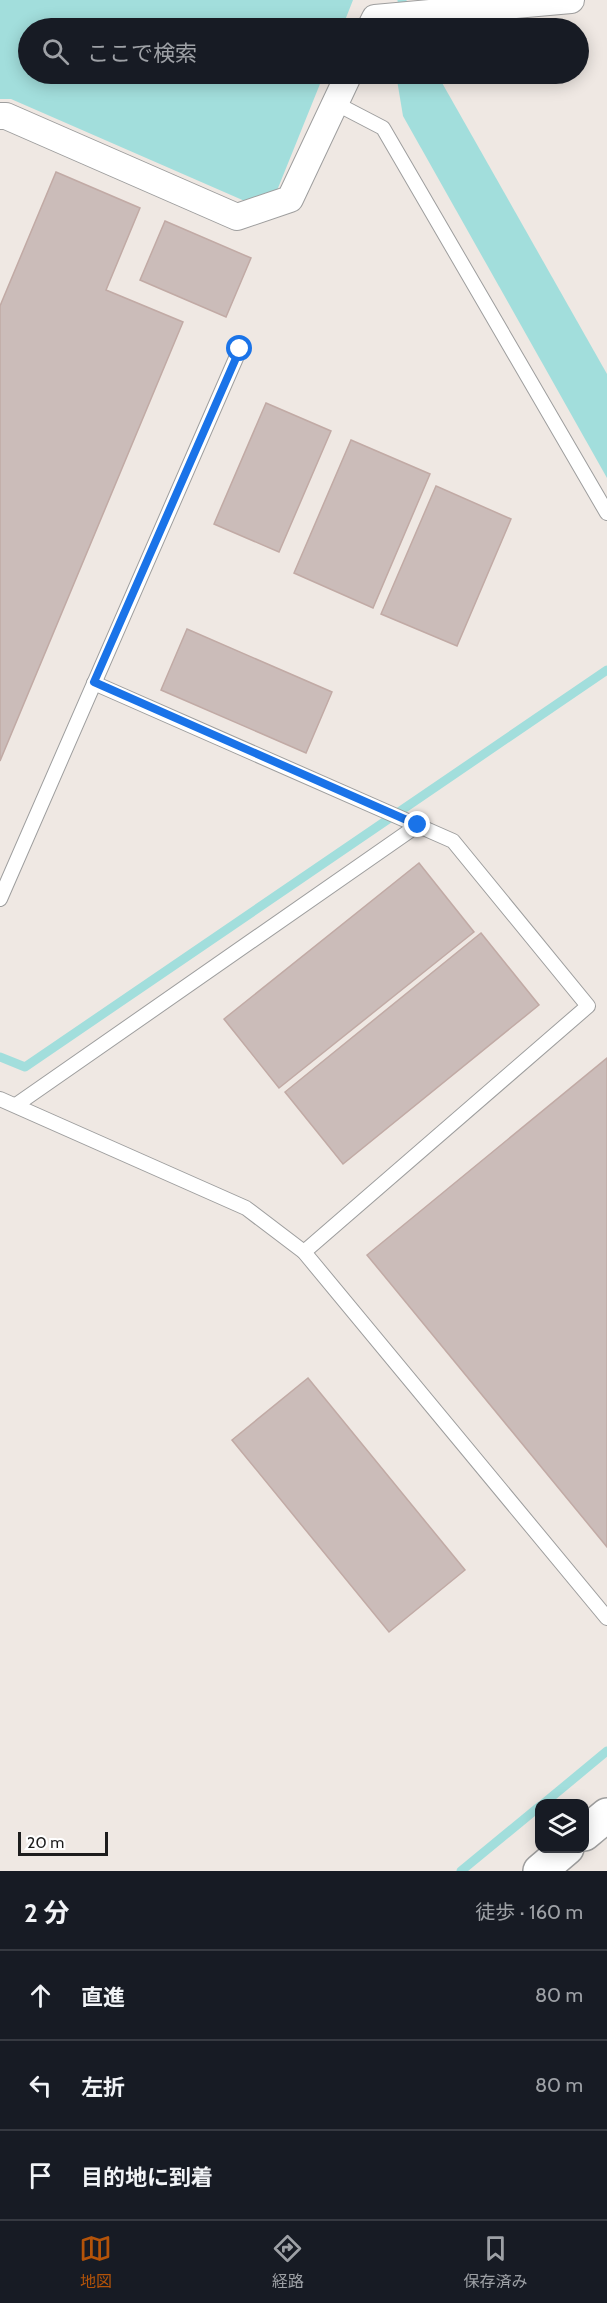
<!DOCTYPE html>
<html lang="ja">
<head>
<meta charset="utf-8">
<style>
  :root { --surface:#171b24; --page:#20242c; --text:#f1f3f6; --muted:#9ea1a6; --line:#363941; --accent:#b45309 }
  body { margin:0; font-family:Cabin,"Noto Sans JP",sans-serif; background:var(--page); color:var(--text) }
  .controls { position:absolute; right:18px; bottom:18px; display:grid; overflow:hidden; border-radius:12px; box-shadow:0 3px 15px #0003 }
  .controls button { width:54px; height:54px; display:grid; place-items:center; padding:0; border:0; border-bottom:2px solid var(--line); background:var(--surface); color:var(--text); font:30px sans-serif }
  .scale { position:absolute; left:18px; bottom:15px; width:90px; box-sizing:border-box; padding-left:6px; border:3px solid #1d1d1d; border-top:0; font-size:16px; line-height:21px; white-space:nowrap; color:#1d1d1d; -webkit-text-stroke:4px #fff; paint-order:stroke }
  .stop { position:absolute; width:18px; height:18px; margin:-14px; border:4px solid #1a73e8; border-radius:50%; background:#fff }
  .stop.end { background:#1a73e8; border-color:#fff; box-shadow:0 2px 6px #0008 }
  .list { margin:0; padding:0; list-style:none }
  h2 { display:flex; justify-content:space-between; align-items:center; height:78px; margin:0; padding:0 24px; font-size:26px }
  h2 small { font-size:20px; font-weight:400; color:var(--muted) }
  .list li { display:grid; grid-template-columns:39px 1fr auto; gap:18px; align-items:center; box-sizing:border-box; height:90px; padding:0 24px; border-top:2px solid var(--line) }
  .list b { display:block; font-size:22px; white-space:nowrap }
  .list em { font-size:20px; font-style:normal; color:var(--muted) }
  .icon { flex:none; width:33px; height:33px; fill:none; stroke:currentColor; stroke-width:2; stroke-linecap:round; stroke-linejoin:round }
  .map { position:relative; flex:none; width:607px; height:1871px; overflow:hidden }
  .search { position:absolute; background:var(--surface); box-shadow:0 3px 15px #0003; left:18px; right:18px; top:18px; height:66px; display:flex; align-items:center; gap:15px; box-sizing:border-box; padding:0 21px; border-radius:33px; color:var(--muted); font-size:22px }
  .sheet { height:348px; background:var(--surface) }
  nav { display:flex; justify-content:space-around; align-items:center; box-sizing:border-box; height:84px; border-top:2px solid var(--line); background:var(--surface); font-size:16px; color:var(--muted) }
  nav a { display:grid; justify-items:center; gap:3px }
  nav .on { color:var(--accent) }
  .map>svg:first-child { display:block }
  .water { fill:#a2dedc }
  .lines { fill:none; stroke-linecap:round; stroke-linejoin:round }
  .stream { stroke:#a2dedc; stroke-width:9 }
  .building { fill:#cbbcb9; stroke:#c1aaa5; stroke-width:1.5 }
  .service-casing { stroke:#9e9e9e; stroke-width:16 }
  .minor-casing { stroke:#9e9e9e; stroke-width:28 }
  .tertiary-casing { stroke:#9e9e9e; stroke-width:36 }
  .service { stroke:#fff; stroke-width:14 }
  .minor { stroke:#fff; stroke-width:26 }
  .tertiary { stroke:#fff; stroke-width:33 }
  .route { stroke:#1a73e8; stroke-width:8 }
</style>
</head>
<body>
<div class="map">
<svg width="607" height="1871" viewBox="0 0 607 1871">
  <rect width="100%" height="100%" fill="#efe8e3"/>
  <!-- water -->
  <g class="water">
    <polygon points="0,0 353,0 342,28 28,28 28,74 324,74 276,193 247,202 11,99 0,99"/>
    <polygon points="396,74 437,74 607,374 607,478 403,116"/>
  </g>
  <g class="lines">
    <!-- stream -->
    <g class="stream">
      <polyline points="402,0 406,28"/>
      <polyline points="0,1057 25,1067 607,670"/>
      <polyline points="543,1804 607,1751"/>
      <polyline points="461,1871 540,1806"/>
    </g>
  </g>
  <!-- building -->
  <g class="building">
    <polygon points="56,172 140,208 106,290 183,322 0,761 0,306"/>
    <polygon points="165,221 251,258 226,317 140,280"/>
    <polygon points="266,403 331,431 279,552 214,524"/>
    <polygon points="351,440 430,474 373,608 294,573"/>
    <polygon points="436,486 511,519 457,646 381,614"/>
    <polygon points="187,629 332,692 306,753 161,690"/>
    <polygon points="419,863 474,932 279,1088 224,1019"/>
    <polygon points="481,933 539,1005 343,1164 285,1092"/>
    <polygon points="607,1058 607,1547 367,1255"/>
    <polygon points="308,1378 465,1570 389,1632 232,1440"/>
  </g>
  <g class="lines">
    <defs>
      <g id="service">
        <polyline points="335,103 383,128 607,513"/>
        <polyline points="94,683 453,841 588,1006 304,1252"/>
        <polyline points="0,899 240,349"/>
        <polyline points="0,1099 246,1208 304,1252 607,1618"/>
        <polyline points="16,1105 418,825"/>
      </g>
      <g id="minor">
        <polyline points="370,28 375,18 571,0"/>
        <polyline points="0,116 6,116 237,217 290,199 349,74"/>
      </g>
      <g id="tertiary">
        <polyline points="584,1834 607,1815"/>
        <polyline points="540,1871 567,1848"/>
      </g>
    </defs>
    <!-- service casing -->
    <use href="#service" class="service-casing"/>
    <!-- minor casing -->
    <use href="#minor" class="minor-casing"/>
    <!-- tertiary casing -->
    <use href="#tertiary" class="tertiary-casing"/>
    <!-- service -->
    <use href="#service" class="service"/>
    <!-- minor -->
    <use href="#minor" class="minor"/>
    <!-- tertiary -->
    <use href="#tertiary" class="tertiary"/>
  </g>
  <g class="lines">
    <!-- route -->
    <polyline class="route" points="240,349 94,682 418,825"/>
  </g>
</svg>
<div class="controls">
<button><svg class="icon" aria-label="layers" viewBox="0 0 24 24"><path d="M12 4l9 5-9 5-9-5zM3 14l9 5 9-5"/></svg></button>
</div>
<div class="scale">20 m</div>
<div class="stop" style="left:240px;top:349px"></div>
<div class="stop end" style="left:418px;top:825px"></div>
<div class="search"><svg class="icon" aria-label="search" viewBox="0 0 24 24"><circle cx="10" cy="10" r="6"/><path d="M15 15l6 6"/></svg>ここで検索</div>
</div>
<section class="sheet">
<h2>2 分<small>徒歩 · 160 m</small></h2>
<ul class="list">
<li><svg class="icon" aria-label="ahead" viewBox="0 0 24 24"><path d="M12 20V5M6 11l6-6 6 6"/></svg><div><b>直進</b></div><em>80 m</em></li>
<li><svg class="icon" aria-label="left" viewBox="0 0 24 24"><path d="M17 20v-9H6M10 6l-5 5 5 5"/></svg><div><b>左折</b></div><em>80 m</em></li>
<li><svg class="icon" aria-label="arrive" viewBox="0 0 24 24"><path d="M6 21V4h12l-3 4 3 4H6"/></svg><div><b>目的地に到着</b></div></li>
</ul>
</section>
<nav>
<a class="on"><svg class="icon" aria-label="map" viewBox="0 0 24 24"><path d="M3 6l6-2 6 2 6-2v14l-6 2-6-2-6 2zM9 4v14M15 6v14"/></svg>地図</a>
<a><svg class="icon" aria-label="directions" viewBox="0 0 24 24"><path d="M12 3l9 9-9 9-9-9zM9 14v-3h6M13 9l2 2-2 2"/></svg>経路</a>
<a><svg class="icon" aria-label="saved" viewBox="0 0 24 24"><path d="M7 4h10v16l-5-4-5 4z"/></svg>保存済み</a>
</nav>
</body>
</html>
